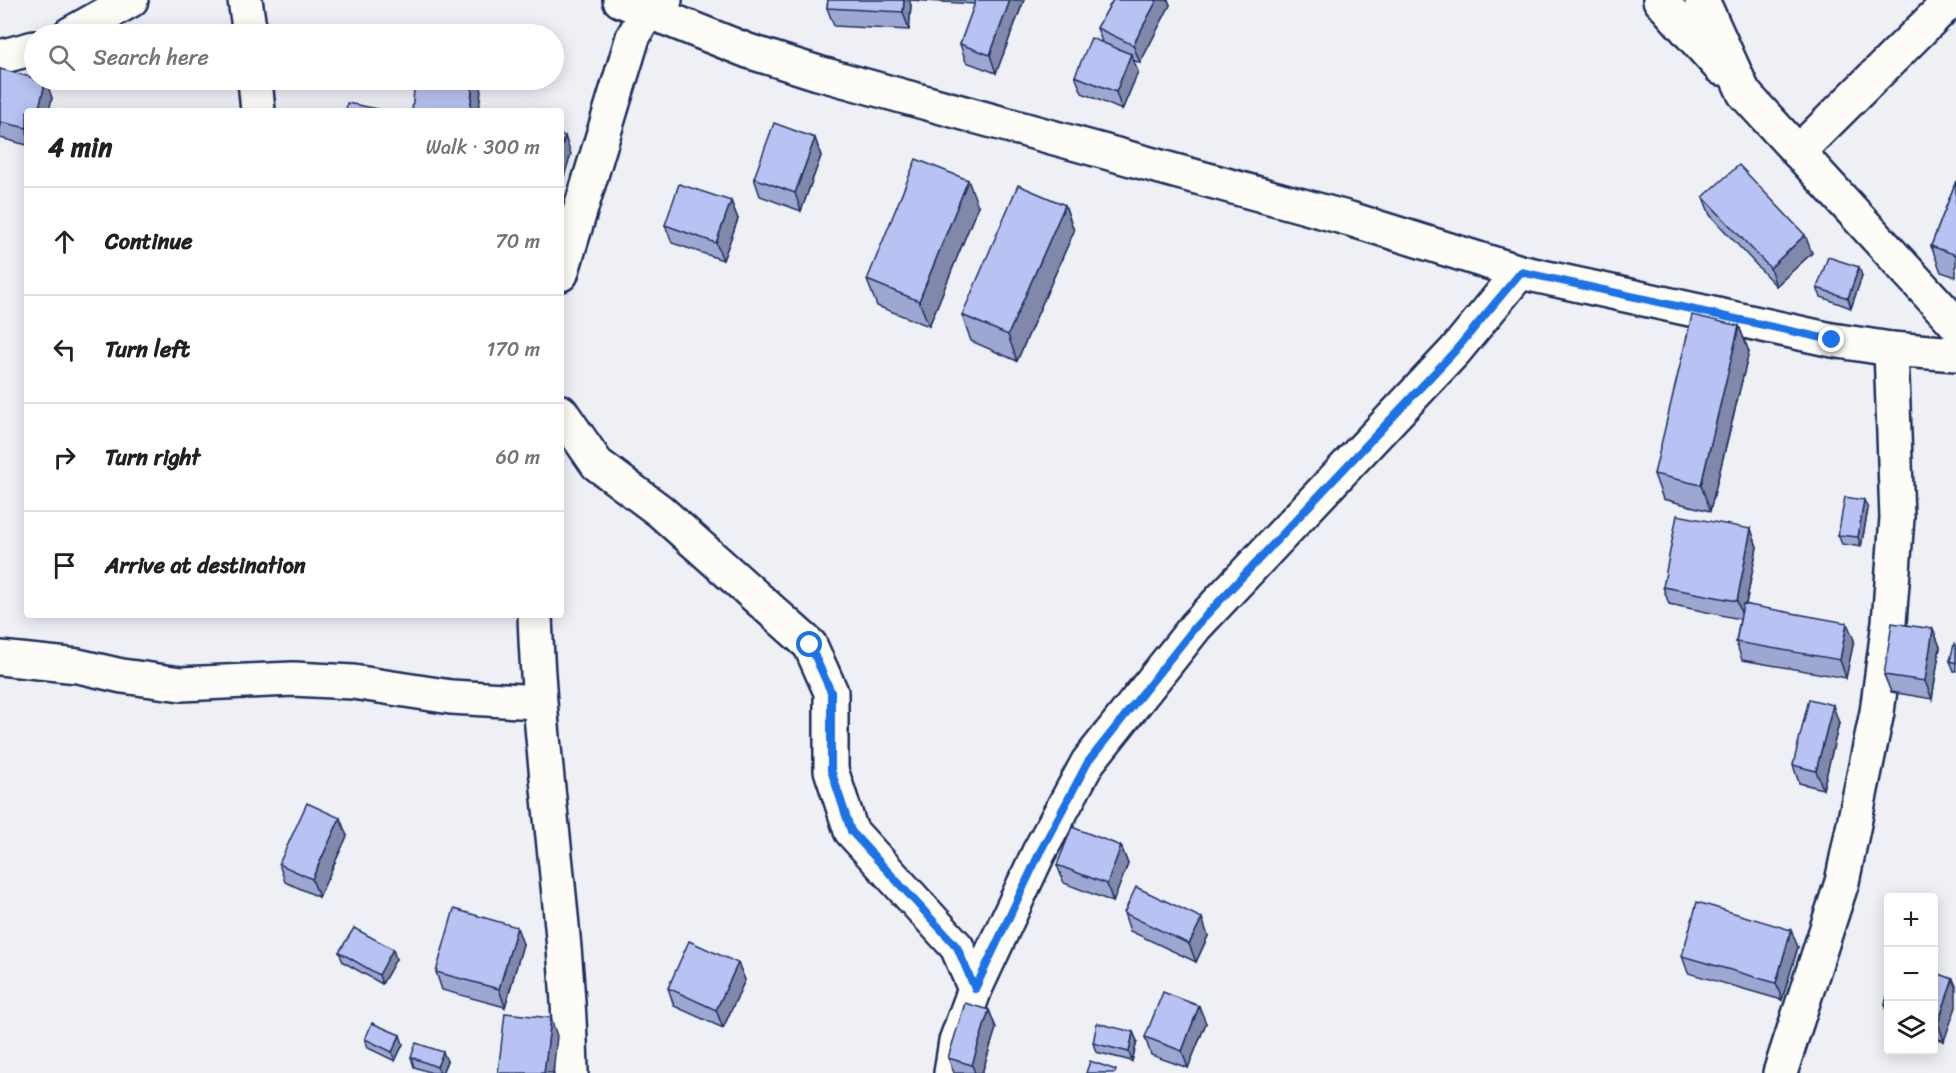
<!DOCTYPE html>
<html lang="en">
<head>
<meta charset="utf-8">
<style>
  :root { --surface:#fff; --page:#f2f2f2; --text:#202124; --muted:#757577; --line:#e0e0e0 }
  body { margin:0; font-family:Sriracha,sans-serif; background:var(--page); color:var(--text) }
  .controls { position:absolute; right:18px; bottom:18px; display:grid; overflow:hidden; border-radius:6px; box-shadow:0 3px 15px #0003 }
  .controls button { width:54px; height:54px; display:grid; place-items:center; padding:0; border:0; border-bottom:2px solid var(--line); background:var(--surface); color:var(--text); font:30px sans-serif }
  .stop { position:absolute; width:18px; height:18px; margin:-14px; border:4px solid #1a73e8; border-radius:50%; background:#fff }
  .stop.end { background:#1a73e8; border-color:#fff; box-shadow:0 2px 6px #0008 }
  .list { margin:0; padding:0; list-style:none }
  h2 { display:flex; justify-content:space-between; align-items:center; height:78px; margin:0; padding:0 24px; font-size:26px }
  h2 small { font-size:20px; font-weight:400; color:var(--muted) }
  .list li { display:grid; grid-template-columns:39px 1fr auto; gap:18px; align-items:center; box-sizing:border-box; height:108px; padding:0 24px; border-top:2px solid var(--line) }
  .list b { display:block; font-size:22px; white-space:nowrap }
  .list em { font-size:20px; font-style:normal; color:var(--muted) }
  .icon { flex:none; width:33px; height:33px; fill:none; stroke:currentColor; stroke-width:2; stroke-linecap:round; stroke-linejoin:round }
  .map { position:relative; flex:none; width:1956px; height:1073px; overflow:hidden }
  .search { position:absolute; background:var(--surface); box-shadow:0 3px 15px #0003; left:24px; top:24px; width:540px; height:66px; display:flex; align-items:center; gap:15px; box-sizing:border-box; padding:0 21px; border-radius:33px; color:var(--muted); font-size:22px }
  .panel { position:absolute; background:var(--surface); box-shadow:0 3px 15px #0003; left:24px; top:108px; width:540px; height:510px; border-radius:6px }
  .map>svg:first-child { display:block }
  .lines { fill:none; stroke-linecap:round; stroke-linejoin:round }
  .minor-casing { stroke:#1b2f5e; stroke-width:38 }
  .minor { stroke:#fdfcf7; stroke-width:33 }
  .wall { fill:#9ea7d1; stroke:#1b2f5e; stroke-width:1.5 }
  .shaded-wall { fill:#8188aa; stroke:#1b2f5e; stroke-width:1.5 }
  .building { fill:#b8c2f3; stroke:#1b2f5e; stroke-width:1.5 }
  .route { stroke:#1a73e8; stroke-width:8 }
</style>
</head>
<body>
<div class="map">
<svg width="1956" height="1073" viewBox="0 0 1956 1073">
  <rect width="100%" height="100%" fill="#eff0f6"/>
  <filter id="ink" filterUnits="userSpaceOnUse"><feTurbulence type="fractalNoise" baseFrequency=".0167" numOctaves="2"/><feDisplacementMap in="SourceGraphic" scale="12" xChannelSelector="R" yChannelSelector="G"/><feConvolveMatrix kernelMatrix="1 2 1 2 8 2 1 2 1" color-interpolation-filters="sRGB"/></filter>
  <g filter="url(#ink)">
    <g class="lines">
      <defs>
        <g id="minor">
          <polyline points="245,0 250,34"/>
          <polyline points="620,0 748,51 818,73 1350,219 1520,272 1832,340 1891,349 1956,354"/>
          <polyline points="1660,0 1721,68"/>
          <polyline points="1702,0 1744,93 1956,324"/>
          <polyline points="70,34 131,0"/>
          <polyline points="0,57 34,48"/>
          <polyline points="255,80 258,111"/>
          <polyline points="1798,152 1951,0"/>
          <polyline points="561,274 633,37 648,11 665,0"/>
          <polyline points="561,412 597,464 660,511 810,645 831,692 831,770 851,831 957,947 975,989 956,1041 951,1073"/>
          <path d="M535,615c5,153 33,304 36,458"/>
          <polyline points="0,658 78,666 122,676 181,684 293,679 353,682 451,697 538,702"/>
          <polyline points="975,989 1039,852 1088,762 1196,626 1455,351 1520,272"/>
          <polyline points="1780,1073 1842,882 1877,712 1889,622 1897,518 1891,349"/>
        </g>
      </defs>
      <!-- minor casing -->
      <use href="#minor" class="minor-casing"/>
      <!-- minor -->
      <use href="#minor" class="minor"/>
    </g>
    <!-- wall -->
    <g class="wall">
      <polygon points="828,0 1024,0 996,73 966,62 960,44 975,4 909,0 911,5 909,30 834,26 827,8"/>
      <polygon points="1113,0 1168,0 1170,5 1140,63 1133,60 1138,72 1122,110 1082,93 1075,76 1102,42 1097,28"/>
      <polygon points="0,69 52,98 27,111 27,145 0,138"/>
      <polygon points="815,138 821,156 801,211 760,196 754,178"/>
      <polygon points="1956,181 1956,277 1941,272 1931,246"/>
      <polygon points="1703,197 1812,253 1776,286 1710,215"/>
      <polygon points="731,201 738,219 723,260 672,243 665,225"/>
      <polygon points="1065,205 1074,231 1017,361 971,341 962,315"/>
      <polygon points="978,206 929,326 877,306 867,280"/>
      <polygon points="1862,276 1851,308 1821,297 1817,288"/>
      <polygon points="1739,326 1749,352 1710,511 1663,499 1654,474"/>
      <polygon points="1868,509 1861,547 1842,544 1838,535"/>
      <polygon points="1751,529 1757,547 1746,604 1854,640 1846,678 1742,660 1736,642 1740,619 1669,604 1663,587"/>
      <polygon points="1933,629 1940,647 1932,699 1891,692 1884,675"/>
      <polygon points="1956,645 1956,671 1954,671 1950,661"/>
      <polygon points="1839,723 1823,789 1799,783 1793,765"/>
      <polygon points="347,836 319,897 285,882 279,864"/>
      <polygon points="1121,846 1128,864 1113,902 1064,883 1057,865"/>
      <polygon points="1124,913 1208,936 1196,962 1130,931"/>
      <polygon points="523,944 505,1007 442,990 436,972"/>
      <polygon points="1798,947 1782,1000 1688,973 1682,956"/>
      <polygon points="339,952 396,959 382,984 343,962"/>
      <polygon points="738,963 745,980 723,1028 674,1006 668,988"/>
      <polygon points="1934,972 1944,1041 1934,1037"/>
      <polygon points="1888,994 1888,1015 1885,1004"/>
      <polygon points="989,1010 996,1028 982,1073 954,1073 948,1058"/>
      <polygon points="1206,1023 1188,1068 1151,1055 1145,1037"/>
      <polygon points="1133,1032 1137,1041 1132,1061 1096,1052 1093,1043"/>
      <polygon points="365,1039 403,1044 395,1061 368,1048"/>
      <polygon points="411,1057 447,1061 442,1073 432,1073 414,1067"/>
    </g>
    <!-- shaded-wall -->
    <g class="shaded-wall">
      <polygon points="904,0 909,0 911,5 909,30 903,12"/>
      <polygon points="1010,0 1024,0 996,73 990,55"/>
      <polygon points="1157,0 1168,0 1170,5 1140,63 1133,45"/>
      <polygon points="1131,54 1138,72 1122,110 1116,92"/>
      <polygon points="46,80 52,98 49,111 38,111"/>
      <polygon points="473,80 482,80 479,111 470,111"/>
      <polygon points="565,136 571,154 561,186 561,148"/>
      <polygon points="815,138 821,156 801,211 795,193"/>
      <polygon points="968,180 978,206 929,326 919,301"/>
      <polygon points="731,201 738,219 723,260 716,243"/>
      <polygon points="1065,205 1074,231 1017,361 1008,335"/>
      <polygon points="1805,235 1812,253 1776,286 1770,268"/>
      <polygon points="1859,267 1862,276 1851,308 1848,298"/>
      <polygon points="1739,326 1749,352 1710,511 1701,485"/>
      <polygon points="1864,500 1868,509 1861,547 1858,537"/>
      <polygon points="1751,529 1757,547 1743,619 1737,601"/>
      <polygon points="1847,623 1854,640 1846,678 1840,660"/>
      <polygon points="1933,629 1940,647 1932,699 1925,681"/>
      <polygon points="1833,705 1839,723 1823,789 1816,771"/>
      <polygon points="340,818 347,836 319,897 312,879"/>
      <polygon points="1121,846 1128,864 1113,902 1107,884"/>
      <polygon points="1202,918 1208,936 1196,962 1189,944"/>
      <polygon points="517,927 523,944 505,1007 499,989"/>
      <polygon points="1791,930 1798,947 1782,1000 1776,983"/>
      <polygon points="393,949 396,959 382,984 379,975"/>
      <polygon points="738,963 745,980 723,1028 716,1010"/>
      <polygon points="1953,979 1956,986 1956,1007 1944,1041 1938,1023"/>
      <polygon points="1199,1006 1206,1023 1188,1068 1182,1051"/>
      <polygon points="989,1010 996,1028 982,1073 975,1073 972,1065"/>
      <polygon points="551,1018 557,1036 553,1073 544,1073"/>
      <polygon points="1133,1032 1137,1041 1132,1061 1129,1052"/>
      <polygon points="400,1035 403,1044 395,1061 392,1052"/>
      <polygon points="443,1052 447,1061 442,1073 440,1073 437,1067"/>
    </g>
    <!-- building -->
    <g class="building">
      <polygon points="828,0 904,0 903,12 827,8"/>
      <polygon points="976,0 1010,0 990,55 960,44"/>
      <polygon points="1113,0 1157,0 1133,45 1097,28"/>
      <polygon points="1091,38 1131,54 1116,92 1075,76"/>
      <polygon points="0,69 34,78 34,80 46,80 38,111 27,111 27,128 0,122"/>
      <polygon points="415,80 473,80 470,111 412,111"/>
      <polygon points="347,103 384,110 384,111 346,111"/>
      <polygon points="774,123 815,138 795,193 754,178"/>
      <polygon points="561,135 565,136 561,148"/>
      <polygon points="916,159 968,180 919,301 867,280"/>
      <polygon points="1739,165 1805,235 1770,268 1703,197"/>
      <polygon points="1956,181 1956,255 1931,246"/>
      <polygon points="679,184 731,201 716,243 665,225"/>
      <polygon points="1018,185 1065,205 1008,335 962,315"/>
      <polygon points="1828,257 1859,267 1848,298 1817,288"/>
      <polygon points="1692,315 1739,326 1701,485 1654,474"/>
      <polygon points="1845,497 1864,500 1858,537 1838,535"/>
      <polygon points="1677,515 1751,529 1737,601 1663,587"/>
      <polygon points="1743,604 1847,623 1840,660 1736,642"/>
      <polygon points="1892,623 1933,629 1925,681 1884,675"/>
      <polygon points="1954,644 1956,645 1956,663 1950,661"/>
      <polygon points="1809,699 1833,705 1816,771 1793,765"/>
      <polygon points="307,803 340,818 312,879 279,864"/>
      <polygon points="1072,827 1121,846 1107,884 1057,865"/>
      <polygon points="1136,887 1202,918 1189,944 1124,913"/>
      <polygon points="1697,902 1791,930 1776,983 1682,956"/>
      <polygon points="454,909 517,927 499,989 436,972"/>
      <polygon points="354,928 393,949 379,975 339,952"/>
      <polygon points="689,941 738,963 716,1010 668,988"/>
      <polygon points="1934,972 1953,979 1938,1023 1934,1021"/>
      <polygon points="1163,992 1199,1006 1182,1051 1145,1037"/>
      <polygon points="1888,994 1888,1006 1885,1004"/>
      <polygon points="965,1003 989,1010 972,1065 948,1058"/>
      <polygon points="505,1013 551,1018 544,1073 498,1073"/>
      <polygon points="372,1023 400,1035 392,1052 365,1039"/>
      <polygon points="1097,1023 1133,1032 1129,1052 1093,1043"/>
      <polygon points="416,1043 443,1052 437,1067 411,1057"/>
      <polygon points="1090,1061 1116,1070 1115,1073 1086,1073"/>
    </g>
  </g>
  <g class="lines" filter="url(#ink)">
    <!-- route -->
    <polyline class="route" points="810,645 831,692 831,770 851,831 957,947 975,989 1040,852 1088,762 1196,626 1455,351 1521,272 1832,340"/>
  </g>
</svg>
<div class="controls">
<button>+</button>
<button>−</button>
<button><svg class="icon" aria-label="layers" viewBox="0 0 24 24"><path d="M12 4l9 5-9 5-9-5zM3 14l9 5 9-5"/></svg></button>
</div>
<div class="stop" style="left:810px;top:645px"></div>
<div class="stop end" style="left:1832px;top:340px"></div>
<div class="search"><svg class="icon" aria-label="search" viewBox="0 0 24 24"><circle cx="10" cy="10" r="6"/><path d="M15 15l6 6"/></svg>Search here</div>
<section class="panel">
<h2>4 min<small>Walk · 300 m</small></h2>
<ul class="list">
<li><svg class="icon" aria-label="ahead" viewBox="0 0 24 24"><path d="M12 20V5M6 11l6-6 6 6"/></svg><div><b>Continue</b></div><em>70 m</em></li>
<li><svg class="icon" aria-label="left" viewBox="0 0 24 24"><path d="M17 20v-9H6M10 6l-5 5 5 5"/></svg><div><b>Turn left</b></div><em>170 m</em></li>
<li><svg class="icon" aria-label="right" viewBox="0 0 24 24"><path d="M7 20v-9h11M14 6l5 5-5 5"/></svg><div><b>Turn right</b></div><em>60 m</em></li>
<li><svg class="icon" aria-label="arrive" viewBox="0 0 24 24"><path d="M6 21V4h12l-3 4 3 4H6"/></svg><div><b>Arrive at destination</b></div></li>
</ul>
</section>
</div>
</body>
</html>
